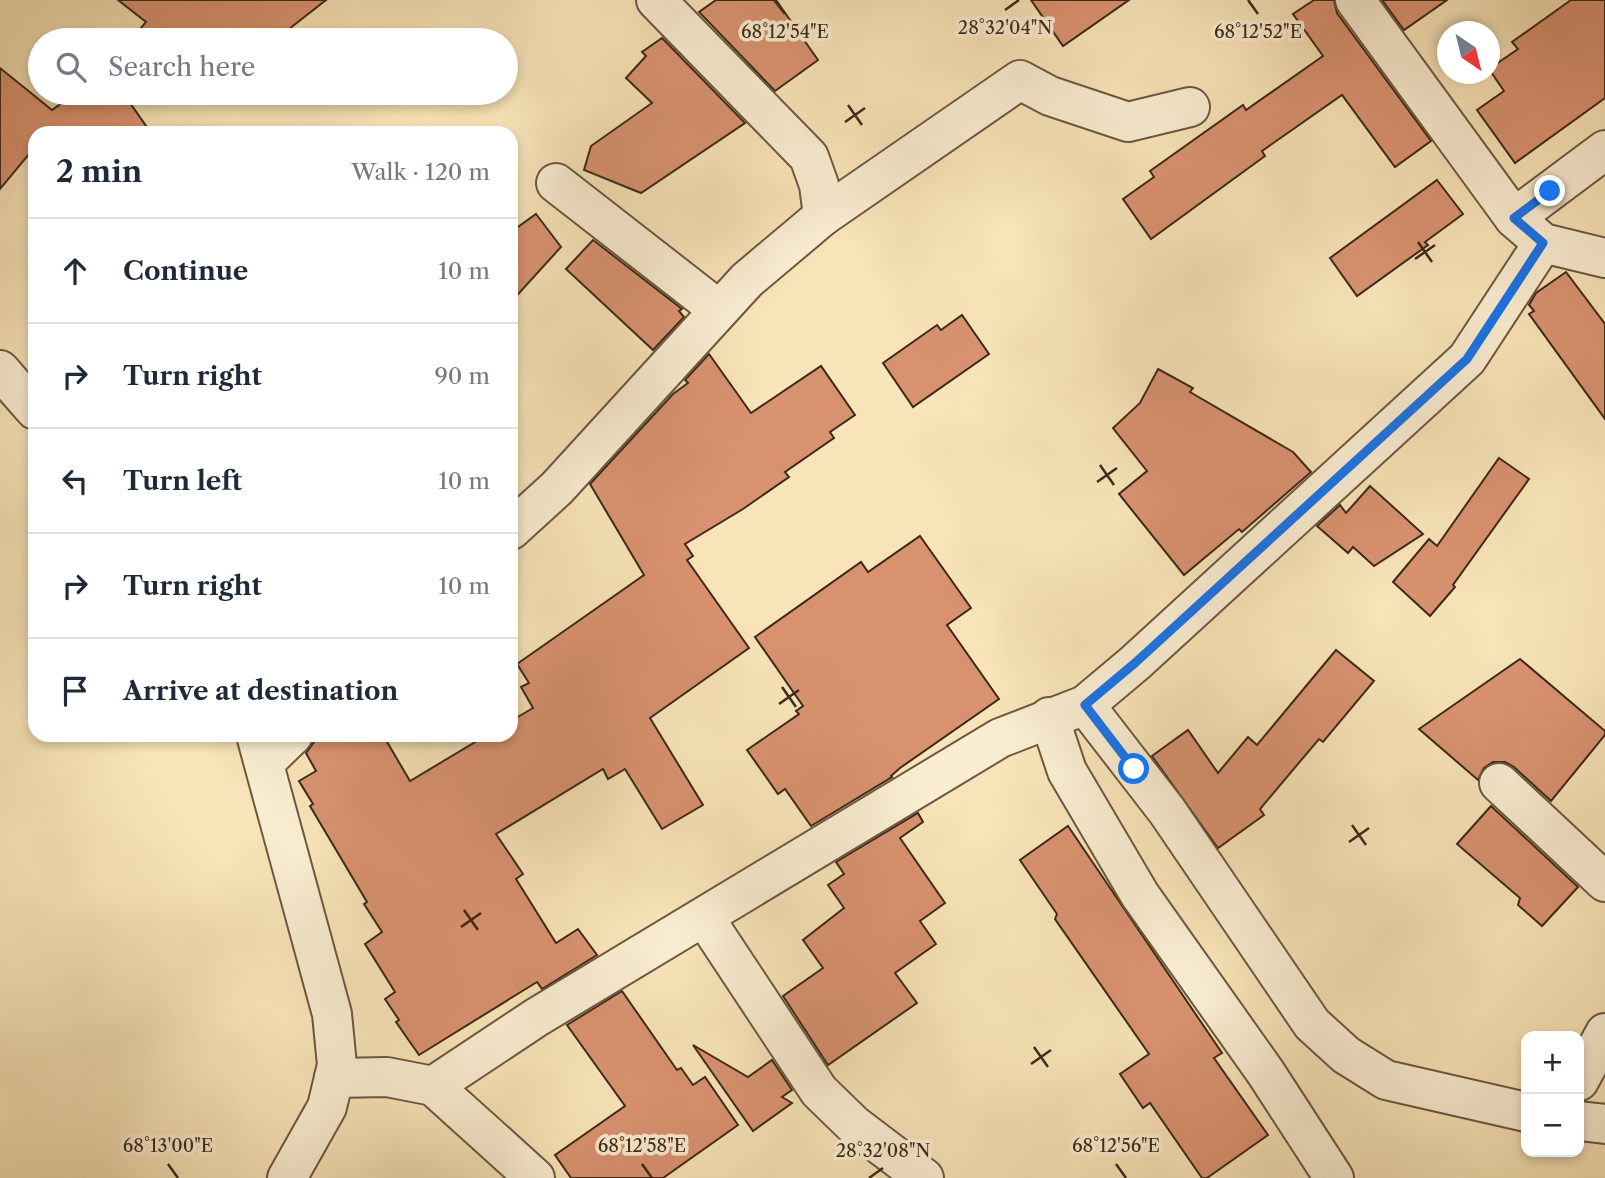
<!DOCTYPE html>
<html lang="en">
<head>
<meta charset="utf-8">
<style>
  :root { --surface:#fff; --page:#f6f6f7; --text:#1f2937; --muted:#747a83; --line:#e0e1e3 }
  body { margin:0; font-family:"Libre Caslon Text",serif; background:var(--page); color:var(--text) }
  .controls { position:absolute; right:21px; bottom:21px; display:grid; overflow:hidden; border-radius:14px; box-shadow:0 4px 10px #0003 }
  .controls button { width:63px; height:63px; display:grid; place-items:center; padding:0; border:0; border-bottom:2px solid var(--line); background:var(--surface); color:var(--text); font:35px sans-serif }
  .compass { position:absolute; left:1437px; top:21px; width:63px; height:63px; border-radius:50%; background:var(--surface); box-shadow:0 4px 10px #0003; rotate:145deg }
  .stop { position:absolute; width:21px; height:21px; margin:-16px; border:5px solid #1a73e8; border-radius:50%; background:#fff }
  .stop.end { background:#1a73e8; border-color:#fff; box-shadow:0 2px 7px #0008 }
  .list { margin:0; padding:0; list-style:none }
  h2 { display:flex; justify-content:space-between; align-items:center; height:91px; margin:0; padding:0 28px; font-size:30px }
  h2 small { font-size:23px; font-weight:400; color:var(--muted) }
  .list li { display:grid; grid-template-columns:46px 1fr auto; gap:21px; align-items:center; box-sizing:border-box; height:105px; padding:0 28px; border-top:2px solid var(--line) }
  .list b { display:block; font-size:26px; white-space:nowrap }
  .list em { font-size:23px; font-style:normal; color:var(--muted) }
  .icon { flex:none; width:38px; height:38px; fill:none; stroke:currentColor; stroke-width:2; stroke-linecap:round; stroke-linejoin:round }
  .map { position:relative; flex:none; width:1605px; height:1178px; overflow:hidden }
  .search { position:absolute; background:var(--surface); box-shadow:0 4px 10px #0003; left:28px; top:28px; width:490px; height:77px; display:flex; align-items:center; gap:18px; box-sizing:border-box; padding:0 24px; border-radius:38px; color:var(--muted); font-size:26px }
  .panel { position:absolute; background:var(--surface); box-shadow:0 4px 10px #0003; left:28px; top:126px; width:490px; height:616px; border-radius:21px }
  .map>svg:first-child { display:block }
  .building { fill:#d99270; stroke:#3c2919; stroke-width:2 }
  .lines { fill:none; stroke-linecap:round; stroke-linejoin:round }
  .minor-casing { stroke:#6b5841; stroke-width:42 }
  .minor { stroke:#faedd1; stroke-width:38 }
  .route { stroke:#1a73e8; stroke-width:9 }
  .ticks { fill:none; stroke:#3c2919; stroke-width:2.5 }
  .ticks-label { font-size:18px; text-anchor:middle; fill:#3c2919; stroke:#faedd1; stroke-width:7; stroke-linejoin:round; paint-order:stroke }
</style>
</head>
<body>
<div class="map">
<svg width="1605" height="1178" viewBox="0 0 1605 1178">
  <rect width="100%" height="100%" fill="#f8e4b8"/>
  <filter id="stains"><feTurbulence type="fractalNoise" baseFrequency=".00286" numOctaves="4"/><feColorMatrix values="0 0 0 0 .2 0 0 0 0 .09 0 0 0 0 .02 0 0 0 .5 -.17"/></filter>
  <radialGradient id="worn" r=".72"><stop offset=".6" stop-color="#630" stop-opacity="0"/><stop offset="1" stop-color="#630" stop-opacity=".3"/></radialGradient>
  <!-- building -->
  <g class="building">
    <polygon points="118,0 326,0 275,40 131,40 146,22"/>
    <polygon points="716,0 776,0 818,60 775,91 699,12"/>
    <polygon points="1031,0 1129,0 1063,46"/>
    <polygon points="1314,0 1334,0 1337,13 1431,141 1395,167 1342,95 1262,151 1265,156 1151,239 1123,199 1154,177 1150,171 1243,105 1246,110 1323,56 1293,14"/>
    <polygon points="1382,0 1447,0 1404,30"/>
    <polygon points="1571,0 1605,0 1605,98 1515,163 1477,110 1504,91 1489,69 1518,49 1512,42"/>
    <polygon points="662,38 745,123 641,193 584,170 591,146 652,103 626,78 646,56 642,52"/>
    <polygon points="0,68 52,110 76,93 123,93 151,133 35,133 35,147 0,189"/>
    <polygon points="1437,180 1463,214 1425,242 1428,245 1357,296 1330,258"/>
    <polygon points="536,214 561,247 511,302 511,232"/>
    <polygon points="593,240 682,309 679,311 684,317 653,350 566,269"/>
    <polygon points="1566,272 1605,324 1605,419 1529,314 1534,311 1529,305 1536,293"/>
    <polygon points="962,315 989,354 913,407 883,363 937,325 941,330"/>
    <polygon points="709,354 751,413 821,366 855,415 830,432 834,438 785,472 789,477 743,509 685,544 693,556 687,560 749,648 650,718 703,805 662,829 625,769 608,779 603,769 496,834 523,874 516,879 556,943 578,929 597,955 542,989 537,982 419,1055 396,1022 399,1020 385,999 395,992 365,944 382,932 364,904 367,902 310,806 313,804 299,781 316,771 306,753 314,742 314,735 383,735 410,781 487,735 511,735 511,721 533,708 521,687 529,683 517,664 644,575 590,484 673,394 688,383 685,380"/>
    <polygon points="1158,369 1193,388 1190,392 1293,452 1311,472 1242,532 1239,529 1184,575 1119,494 1147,471 1113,428 1140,403"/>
    <polygon points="1499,458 1529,479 1453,585 1455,587 1430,616 1393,582 1429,539 1437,546"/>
    <polygon points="1370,486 1423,534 1374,566 1353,547 1348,553 1317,526 1340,505 1346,513"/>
    <polygon points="920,536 971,608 947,625 999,699 900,768 891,776 892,777 811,826 785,789 778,794 747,750 799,714 796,711 803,706 755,637 861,562 868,572"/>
    <polygon points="1336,650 1374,681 1323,742 1319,739 1260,809 1264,815 1218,848 1152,756 1188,730 1218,773 1248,737 1257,745"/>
    <polygon points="1520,659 1605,731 1605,735 1551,801 1514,767 1505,762 1493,762 1484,768 1478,780 1419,729"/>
    <polygon points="1491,806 1578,887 1542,926 1518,905 1520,898 1457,844"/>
    <polygon points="918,813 923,822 900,838 945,903 920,921 936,944 895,973 917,1003 828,1065 783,996 823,968 803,940 844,908 828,885 844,874 836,862"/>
    <polygon points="1068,826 1222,1053 1214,1058 1268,1135 1207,1178 1202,1178 1150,1103 1143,1108 1120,1074 1149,1054 1055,919 1057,914 1020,860"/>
    <polygon points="622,991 677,1070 681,1068 693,1085 705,1077 738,1125 663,1178 571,1178 555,1155 625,1106 567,1025"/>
    <polygon points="693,1045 748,1077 772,1060 792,1090 782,1097 792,1103 753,1131"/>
  </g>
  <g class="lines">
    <defs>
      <g id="minor">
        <polyline points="1355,0 1514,218 1543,243 1605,258"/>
        <polyline points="556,183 719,310"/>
        <polyline points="823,216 1020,80 1050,96 1128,122 1190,107"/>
        <polyline points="1514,218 1605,150"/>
        <polyline points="0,370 35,410"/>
        <polyline points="511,530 557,488 747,280 823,216 819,185 809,157 656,0"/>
        <polyline points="1085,705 1167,811 1312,1024 1346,1055 1386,1080 1526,1112"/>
        <polyline points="1049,717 1067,771 1140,895 1266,1073 1334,1178"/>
        <polyline points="256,735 332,1014 337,1065 327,1107 287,1178"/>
        <polyline points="264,763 293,735"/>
        <polyline points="1499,783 1605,882"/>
        <polyline points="704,917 819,1091 854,1125 924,1178"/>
        <polyline points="334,1078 387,1077 433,1086 535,1178"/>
        <polyline points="1579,1081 1605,1033"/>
        <polyline points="433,1086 537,1017 1000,738 1085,705 1135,663 1467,359 1543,243"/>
        <polyline points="1579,1121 1605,1124"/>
      </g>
    </defs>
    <!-- minor casing -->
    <use href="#minor" class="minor-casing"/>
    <!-- minor -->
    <use href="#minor" class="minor"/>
  </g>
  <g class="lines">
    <!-- route -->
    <polyline class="route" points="1134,769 1085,705 1135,663 1467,359 1543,243 1514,218 1550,191"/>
  </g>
  <!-- ticks -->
  <path class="ticks" d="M774,0l11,14M1248,0l10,14M1005,10l14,-10M848,105l14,20M845,122l20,-14M1418,242l14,20M1415,259l20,-14M1100,465l14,20M1097,482l20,-14M782,687l14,20M779,704l20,-14M1352,825l14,20M1349,842l20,-14M464,910l14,20M461,927l20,-14M1034,1047l14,20M1031,1064l20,-14M168,1164l10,14M642,1164l10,14M1116,1164l10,14M869,1178l14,-10"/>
  <g class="ticks-label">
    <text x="1005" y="34">28°32'04"N</text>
    <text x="785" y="38">68°12'54"E</text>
    <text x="1258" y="38">68°12'52"E</text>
    <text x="168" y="1152">68°13'00"E</text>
    <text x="642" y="1152">68°12'58"E</text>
    <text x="1116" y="1152">68°12'56"E</text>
    <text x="883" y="1157">28°32'08"N</text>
  </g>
  <rect width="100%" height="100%" filter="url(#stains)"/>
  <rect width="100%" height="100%" fill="url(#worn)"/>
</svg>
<div class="controls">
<button>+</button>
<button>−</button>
</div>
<svg class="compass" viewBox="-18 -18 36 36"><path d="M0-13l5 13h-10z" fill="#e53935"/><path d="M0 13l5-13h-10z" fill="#747a83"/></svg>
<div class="stop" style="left:1134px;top:769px"></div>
<div class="stop end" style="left:1550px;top:191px"></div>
<div class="search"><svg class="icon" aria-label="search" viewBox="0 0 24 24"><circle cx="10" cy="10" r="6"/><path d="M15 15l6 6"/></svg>Search here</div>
<section class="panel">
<h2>2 min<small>Walk · 120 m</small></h2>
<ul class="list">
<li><svg class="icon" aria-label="ahead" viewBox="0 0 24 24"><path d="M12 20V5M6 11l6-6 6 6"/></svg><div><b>Continue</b></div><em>10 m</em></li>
<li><svg class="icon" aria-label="right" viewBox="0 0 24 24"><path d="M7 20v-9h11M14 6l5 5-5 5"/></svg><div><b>Turn right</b></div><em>90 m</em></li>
<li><svg class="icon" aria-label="left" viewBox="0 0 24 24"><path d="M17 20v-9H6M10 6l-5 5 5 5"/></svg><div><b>Turn left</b></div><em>10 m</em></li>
<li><svg class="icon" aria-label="right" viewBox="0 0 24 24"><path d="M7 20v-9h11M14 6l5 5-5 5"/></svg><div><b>Turn right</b></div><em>10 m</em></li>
<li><svg class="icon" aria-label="arrive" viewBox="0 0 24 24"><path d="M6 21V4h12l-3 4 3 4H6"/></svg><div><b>Arrive at destination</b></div></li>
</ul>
</section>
</div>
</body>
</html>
